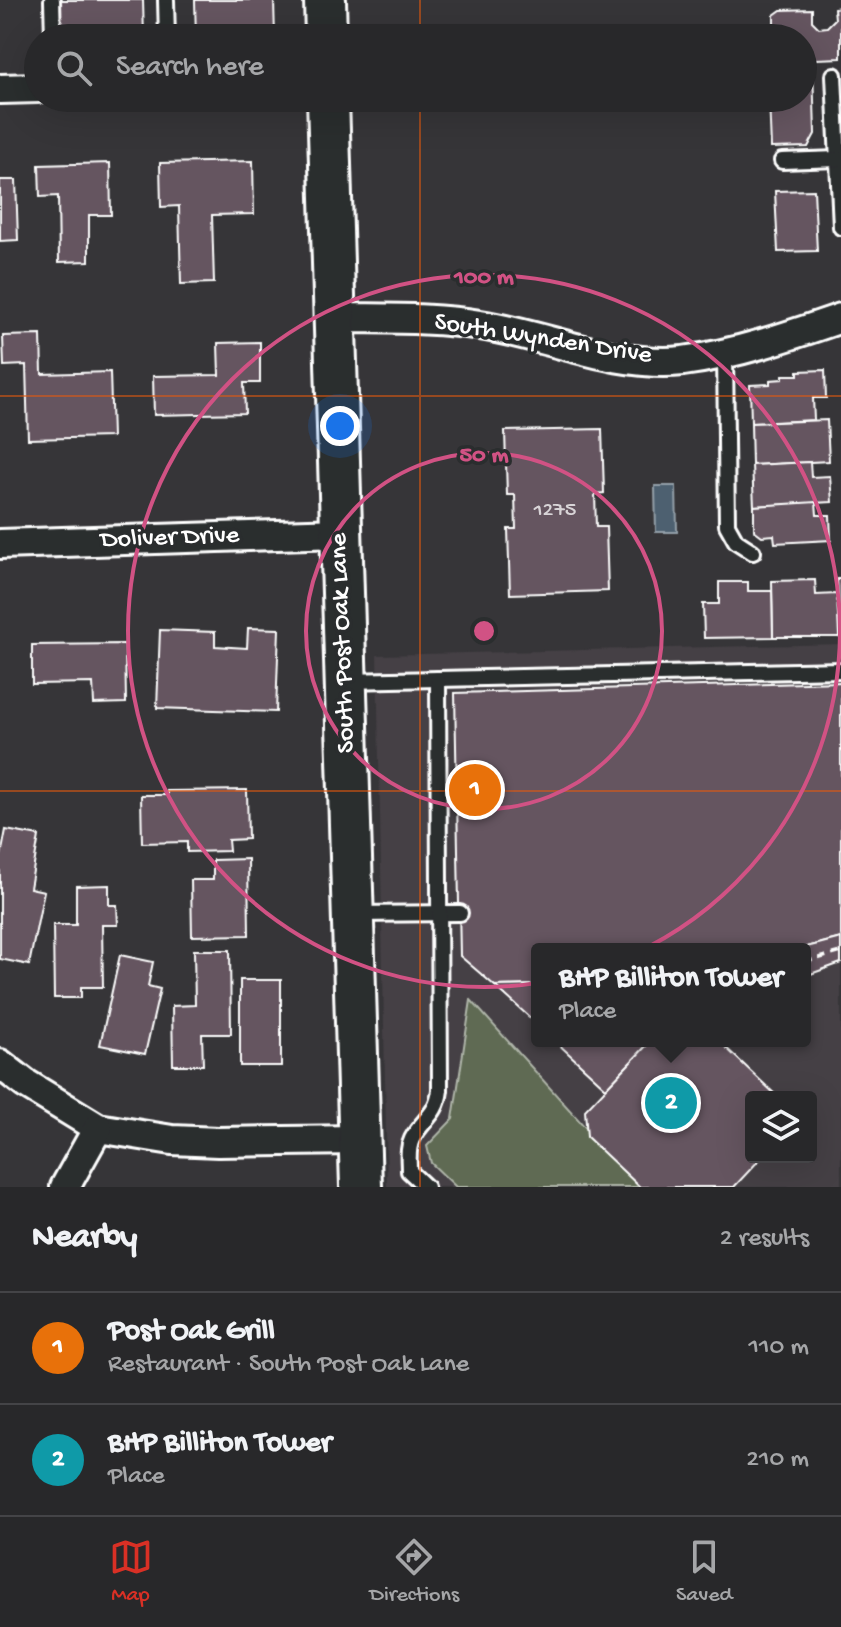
<!DOCTYPE html>
<html lang="en">
<head>
<meta charset="utf-8">
<style>
  :root { --surface:#28282a; --page:#303032; --text:#f1f3f6; --muted:#a5a6a8; --line:#444447; --accent:#d93025 }
  body { margin:0; font-family:"Gochi Hand",sans-serif; background:var(--page); color:var(--text) }
  .controls { position:absolute; right:24px; bottom:24px; display:grid; overflow:hidden; border-radius:8px; box-shadow:0 8px 32px #0002 }
  .controls button { width:72px; height:72px; display:grid; place-items:center; padding:0; border:0; border-bottom:2px solid var(--line); background:var(--surface); color:var(--text); font:40px sans-serif }
  .you { position:absolute; left:340px; top:426px; width:28px; height:28px; margin:-20px; border:6px solid #fff; border-radius:50%; background:#1a73e8; box-shadow:0 0 0 12px #1a73e833 }
  .badge { display:grid; place-items:center; width:52px; height:52px; border-radius:50%; background:var(--accent); color:#fff; font-size:26px; font-weight:700 }
  .pin { position:absolute; translate:-50% -50%; border:4px solid #fff; box-shadow:0 2px 8px #0006 }
  .popup { position:absolute; left:531px; top:943px; width:280px; height:104px; box-sizing:border-box; display:grid; place-content:center; border-radius:8px; background:var(--surface); filter:drop-shadow(0 2px 6px #0005); font-size:26px; white-space:nowrap; color:var(--muted) }
  .popup b { font-size:30px; color:var(--text) }
  .popup::after { content:''; position:absolute; left:50%; top:100%; margin-left:-16px; border:16px solid transparent; border-top-color:var(--surface) }
  .list { margin:0; padding:0; list-style:none }
  h2 { display:flex; justify-content:space-between; align-items:center; height:104px; margin:0; padding:0 32px; font-size:34px }
  h2 small { font-size:26px; font-weight:400; color:var(--muted) }
  .list li { display:grid; grid-template-columns:52px 1fr auto; gap:24px; align-items:center; box-sizing:border-box; height:112px; padding:0 32px; border-top:2px solid var(--line) }
  .list b { display:block; font-size:30px; white-space:nowrap }
  .list p { margin:0; font-size:26px; white-space:nowrap; color:var(--muted) }
  .list em { font-size:26px; font-style:normal; color:var(--muted) }
  .icon { flex:none; width:44px; height:44px; fill:none; stroke:currentColor; stroke-width:2; stroke-linecap:round; stroke-linejoin:round }
  .map { position:relative; flex:none; width:841px; height:1187px; overflow:hidden }
  .search { position:absolute; background:var(--surface); box-shadow:0 8px 32px #0002; left:24px; right:24px; top:24px; height:88px; display:flex; align-items:center; gap:20px; box-sizing:border-box; padding:0 28px; border-radius:44px; color:var(--muted); font-size:30px }
  .sheet { height:328px; background:var(--surface) }
  nav { display:flex; justify-content:space-around; align-items:center; box-sizing:border-box; height:112px; border-top:2px solid var(--line); background:var(--surface); font-size:22px; color:var(--muted) }
  nav a { display:grid; justify-items:center; gap:4px }
  nav .on { color:var(--accent) }
  .map>svg:first-child { display:block }
  .built { fill:#443f44; fill-rule:evenodd }
  .green { fill:#5f6b53; stroke:#afb5a9; stroke-width:2 }
  .water { fill:#4d6070; stroke:#94a0a9; stroke-width:2 }
  .building { fill:#655560; stroke:#fff; stroke-width:2 }
  .lines { fill:none; stroke-linecap:round; stroke-linejoin:round }
  .lane-casing { stroke:#fff; stroke-width:20 }
  .street-casing { stroke:#fff; stroke-width:34 }
  .secondary-casing { stroke:#fff; stroke-width:46 }
  .path { stroke:#fff; stroke-width:4; stroke-dasharray:8 6; stroke-linecap:butt }
  .lane { stroke:#2a2d2e; stroke-width:14 }
  .street { stroke:#2a2d2e; stroke-width:28 }
  .secondary { stroke:#2a2d2e; stroke-width:40 }
  .grid { fill:none; stroke:#e8590c; stroke-width:2; stroke-opacity:0.55 }
  .ring { fill:none; stroke:#d15284; stroke-width:4 }
  .labels { text-anchor:middle; dominant-baseline:central; stroke-width:7; stroke-linejoin:round; paint-order:stroke }
  .number-label { font-size:22px; fill:#d8d4d7 }
  .street-label { font-size:26px; fill:#fff; stroke:#2a2d2e }
  .centre { fill:#d15284; stroke:#2a2d2e; stroke-width:4 }
  .ring-label { font-size:24px; text-anchor:middle; font-weight:bold; fill:#d15284; stroke:#2a2d2e; stroke-width:7; stroke-linejoin:round; paint-order:stroke }
</style>
</head>
<body>
<div class="map">
<svg width="841" height="1187" viewBox="0 0 841 1187">
  <rect width="100%" height="100%" fill="#363538"/>
  <filter id="ink" filterUnits="userSpaceOnUse"><feTurbulence type="fractalNoise" baseFrequency=".0125" numOctaves="2"/><feDisplacementMap in="SourceGraphic" scale="16" xChannelSelector="R" yChannelSelector="G"/><feConvolveMatrix kernelMatrix="1 2 1 2 8 2 1 2 1" color-interpolation-filters="sRGB"/></filter>
  <g filter="url(#ink)">
    <!-- built -->
    <path class="built" d="M841,644v543h-454l-10,-532zM537,949h268v92h-268zM751,1097h60v60h-60z"/>
    <!-- green -->
    <polygon class="green" points="471,1000 639,1187 456,1187 431,1163 427,1146 453,1119"/>
    <!-- water -->
    <polygon class="water" points="655,486 676,486 677,532 656,532"/>
    <!-- building -->
    <g class="building">
      <polygon points="59,0 143,0 144,38 60,38"/>
      <polygon points="195,0 274,0 275,38 196,38"/>
      <polygon points="841,7 841,58 816,59 803,47 803,38 794,38 789,32 781,33 774,27 774,15 781,10 812,9 812,21 819,28 827,27 835,19 834,8"/>
      <polygon points="803,61 813,66 815,134 808,147 771,148 769,98 803,98"/>
      <polygon points="253,161 254,214 212,215 214,283 181,284 179,206 161,207 160,163"/>
      <polygon points="110,163 111,215 89,215 89,261 59,262 58,196 40,197 39,165"/>
      <polygon points="0,180 16,180 18,240 0,241"/>
      <polygon points="814,190 817,251 778,252 775,191"/>
      <polygon points="41,335 42,374 110,372 112,437 28,439 26,365 4,366 3,336"/>
      <polygon points="260,342 260,383 244,383 245,413 154,415 153,376 219,375 218,343"/>
      <polygon points="825,370 826,398 813,398 814,420 751,423 750,385 770,384 770,380 783,379 783,375 798,375 798,371"/>
      <polygon points="827,420 829,461 752,465 751,423"/>
      <polygon points="602,429 604,493 595,494 596,527 606,527 608,591 510,594 508,529 516,529 515,495 507,495 505,431"/>
      <polygon points="810,462 811,477 830,476 832,502 754,506 752,465"/>
      <polygon points="816,502 817,515 830,515 831,540 775,543 774,535 762,536 754,530 754,506"/>
      <polygon points="837,579 841,579 841,636 839,637"/>
      <polygon points="815,580 816,595 837,594 839,637 773,637 772,581"/>
      <polygon points="719,582 748,582 748,591 772,591 773,637 704,638 703,604 719,604"/>
      <polygon points="248,628 279,629 276,712 157,708 160,630 215,632 215,646 247,648"/>
      <polygon points="125,644 126,703 94,704 93,683 32,684 32,645"/>
      <polygon points="841,682 841,938 799,949 537,949 537,985 495,986 460,956 455,693"/>
      <polygon points="247,790 248,839 228,840 229,851 187,852 187,842 142,843 141,795 167,795 167,791"/>
      <polygon points="6,830 39,836 30,888 44,891 29,965 0,959 0,861"/>
      <polygon points="248,859 249,935 192,936 191,880 213,880 213,860"/>
      <polygon points="109,885 109,905 117,905 118,925 102,925 103,987 81,987 81,998 54,998 53,925 76,925 76,886"/>
      <polygon points="841,938 841,963 805,976 805,949 799,949"/>
      <polygon points="194,950 230,950 231,1034 202,1034 203,1065 173,1065 172,1006 195,1005"/>
      <polygon points="120,955 153,962 148,986 160,989 145,1054 100,1045"/>
      <rect x="240" y="980" width="41" height="86"/>
      <polygon points="537,985 537,1024 495,986"/>
      <polygon points="555,1041 651,1041 606,1088"/>
      <polygon points="651,1041 719,1041 778,1097 751,1097 751,1157 762,1157 734,1187 640,1187 587,1137 585,1110"/>
    </g>
    <g class="lines">
      <defs>
        <g id="lane">
          <polyline points="52,0 53,38"/>
          <polyline points="166,0 167,38"/>
          <polyline points="834,75 841,227"/>
          <polyline points="782,161 838,159"/>
          <polyline points="725,352 727,525 736,541 753,552"/>
          <polyline points="346,681 841,670"/>
          <polyline points="353,914 460,913"/>
          <path d="M426,1187l-17,-16c0,-11 -2,-22 3,-32 10,-20 25,-23 28,-49l-2,-411"/>
        </g>
        <g id="street">
          <polyline points="0,89 38,88"/>
          <path d="M334,318c49,1 98,-1 146,7 66,10 135,43 203,36 54,-7 106,-25 158,-43"/>
          <polyline points="0,544 341,533"/>
          <polyline points="0,1064 26,1084 98,1128 172,1140 218,1142 360,1140"/>
          <polyline points="65,1187 98,1128"/>
        </g>
        <g id="secondary">
          <polyline points="325,0 326,38"/>
          <polyline points="328,98 361,1187"/>
        </g>
      </defs>
      <!-- lane casing -->
      <use href="#lane" class="lane-casing"/>
      <!-- street casing -->
      <use href="#street" class="street-casing"/>
      <!-- secondary casing -->
      <use href="#secondary" class="secondary-casing"/>
      <!-- path -->
      <polyline class="path" points="805,962 841,952"/>
      <!-- lane -->
      <use href="#lane" class="lane"/>
      <!-- street -->
      <use href="#street" class="street"/>
      <!-- secondary -->
      <use href="#secondary" class="secondary"/>
    </g>
  </g>
  <!-- grid -->
  <path class="grid" d="M420,0v38M420,98v1089M0,396h841M0,791h841"/>
  <!-- distance rings -->
  <g class="ring">
    <circle cx="484" cy="631" r="178"/>
    <circle cx="484" cy="631" r="356"/>
  </g>
  <g class="labels">
    <!-- number labels -->
    <g class="number-label">
      <text x="555" y="511">1275</text>
    </g>
    <!-- street labels -->
    <g class="street-label">
      <text transform="translate(543 340) rotate(9)">South Wynden Drive</text>
      <text transform="translate(170 539) rotate(-2)">Doliver Drive</text>
      <text transform="translate(344 643) rotate(-92)">South Post Oak Lane</text>
    </g>
  </g>
  <circle cx="484" cy="631" r="12" class="centre"/>
  <g class="ring-label">
    <text x="484" y="283">100 m</text>
    <text x="484" y="461">50 m</text>
  </g>
</svg>
<div class="controls">
<button><svg class="icon" aria-label="layers" viewBox="0 0 24 24"><path d="M12 4l9 5-9 5-9-5zM3 14l9 5 9-5"/></svg></button>
</div>
<div class="you"></div>
<div class="pin badge" style="left:475px;top:790px;background:#e8710a">1</div>
<div class="pin badge" style="left:671px;top:1103px;background:#0f9aa8">2</div>
<div class="popup"><b>BHP Billiton Tower</b>Place</div>
<div class="search"><svg class="icon" aria-label="search" viewBox="0 0 24 24"><circle cx="10" cy="10" r="6"/><path d="M15 15l6 6"/></svg>Search here</div>
</div>
<section class="sheet">
<h2>Nearby<small>2 results</small></h2>
<ul class="list">
<li><span class="badge" style="background:#e8710a">1</span><div><b>Post Oak Grill</b><p>Restaurant · South Post Oak Lane</p></div><em>110 m</em></li>
<li><span class="badge" style="background:#0f9aa8">2</span><div><b>BHP Billiton Tower</b><p>Place</p></div><em>210 m</em></li>
</ul>
</section>
<nav>
<a class="on"><svg class="icon" aria-label="map" viewBox="0 0 24 24"><path d="M3 6l6-2 6 2 6-2v14l-6 2-6-2-6 2zM9 4v14M15 6v14"/></svg>Map</a>
<a><svg class="icon" aria-label="directions" viewBox="0 0 24 24"><path d="M12 3l9 9-9 9-9-9zM9 14v-3h6M13 9l2 2-2 2"/></svg>Directions</a>
<a><svg class="icon" aria-label="saved" viewBox="0 0 24 24"><path d="M7 4h10v16l-5-4-5 4z"/></svg>Saved</a>
</nav>
</body>
</html>
